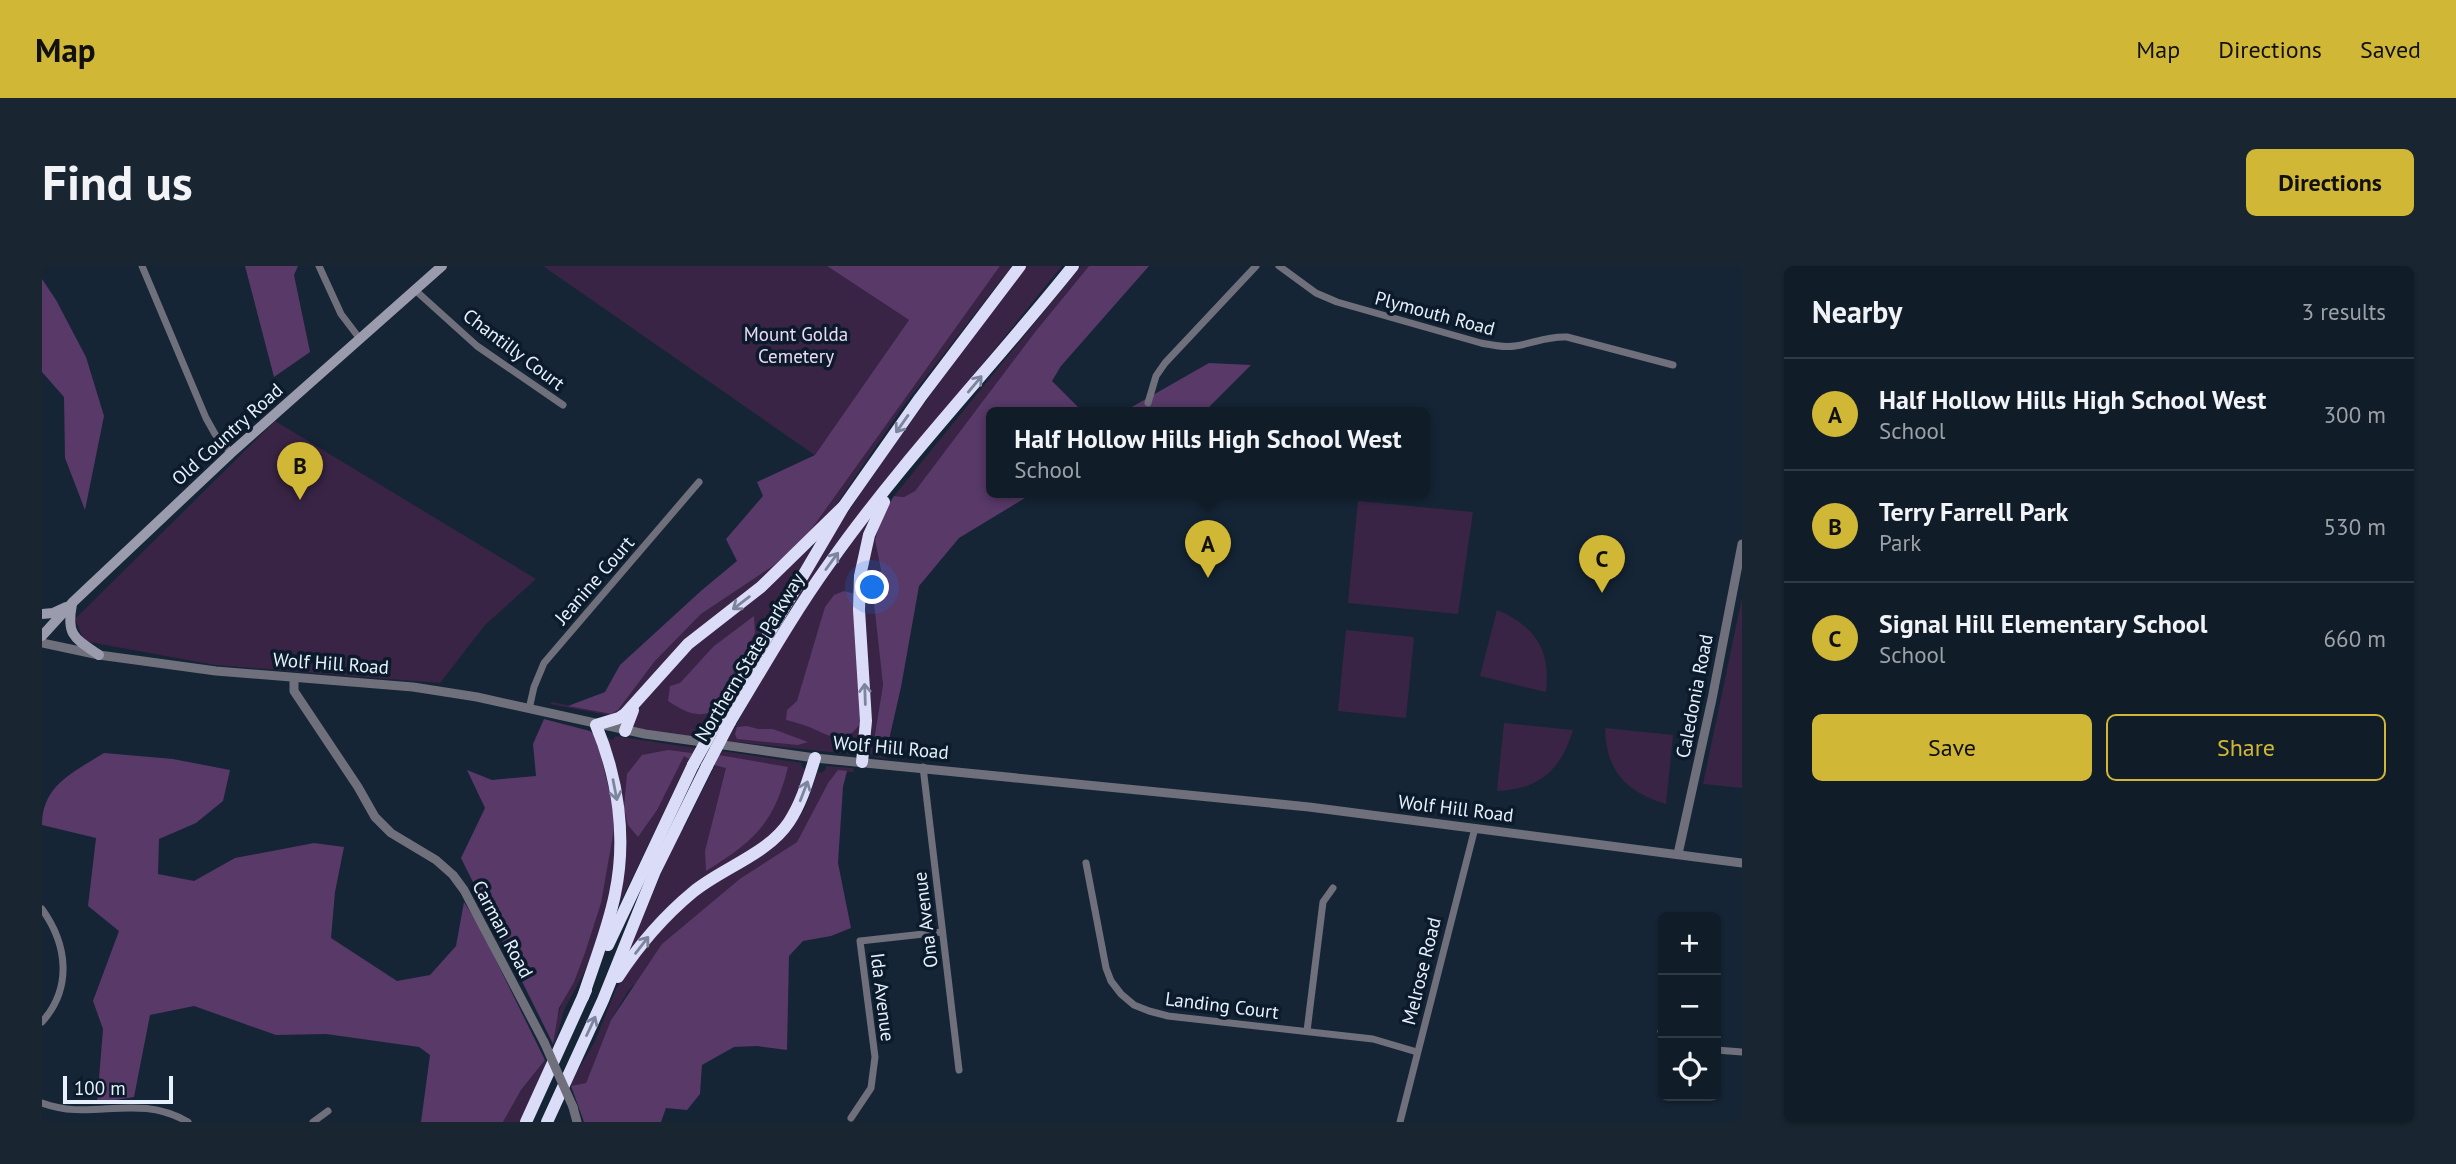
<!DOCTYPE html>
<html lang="en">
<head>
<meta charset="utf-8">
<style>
  :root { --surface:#101c28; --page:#192530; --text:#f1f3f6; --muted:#9ca1a8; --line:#303a45; --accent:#d1b736 }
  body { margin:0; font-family:"PT Sans",sans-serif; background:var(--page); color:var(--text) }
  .controls { position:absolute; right:21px; bottom:21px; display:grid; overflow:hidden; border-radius:10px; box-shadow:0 2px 5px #0004 }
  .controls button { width:63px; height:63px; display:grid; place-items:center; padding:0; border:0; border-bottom:2px solid var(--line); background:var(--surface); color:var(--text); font:35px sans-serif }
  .scale { position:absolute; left:21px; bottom:18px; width:110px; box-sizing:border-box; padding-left:7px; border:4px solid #e7f1fd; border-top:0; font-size:19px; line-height:24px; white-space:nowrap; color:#e7f1fd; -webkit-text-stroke:5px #0c1b2b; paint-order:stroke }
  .you { position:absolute; left:831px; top:322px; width:24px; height:24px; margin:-18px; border:5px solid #fff; border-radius:50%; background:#1a73e8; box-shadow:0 0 0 10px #1a73e833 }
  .badge { display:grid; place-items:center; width:46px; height:46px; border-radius:50%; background:var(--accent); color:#111; font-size:23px; font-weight:700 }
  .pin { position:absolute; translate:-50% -58px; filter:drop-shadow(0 2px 4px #0008) }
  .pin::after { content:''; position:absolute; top:37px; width:24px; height:21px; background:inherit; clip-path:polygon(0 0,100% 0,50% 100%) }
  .popup { position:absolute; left:944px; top:141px; width:444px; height:91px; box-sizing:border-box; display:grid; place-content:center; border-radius:10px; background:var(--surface); filter:drop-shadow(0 2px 5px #0005); font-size:23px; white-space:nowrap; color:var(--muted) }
  .popup b { font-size:26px; color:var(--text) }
  .popup::after { content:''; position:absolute; left:50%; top:100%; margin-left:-14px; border:14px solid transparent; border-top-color:var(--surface) }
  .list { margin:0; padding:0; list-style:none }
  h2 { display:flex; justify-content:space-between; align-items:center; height:91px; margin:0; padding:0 28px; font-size:30px }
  h2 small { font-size:23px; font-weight:400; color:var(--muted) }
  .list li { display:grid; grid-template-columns:46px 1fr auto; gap:21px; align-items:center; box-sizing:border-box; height:112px; padding:0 28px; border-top:2px solid var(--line) }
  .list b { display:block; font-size:26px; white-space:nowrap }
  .list p { margin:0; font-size:23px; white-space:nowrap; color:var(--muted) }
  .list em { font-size:23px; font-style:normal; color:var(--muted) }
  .actions { display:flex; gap:14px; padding:21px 28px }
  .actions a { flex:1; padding:16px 0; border:2px solid var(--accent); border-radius:10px; text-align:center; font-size:24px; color:var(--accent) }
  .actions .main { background:var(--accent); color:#111 }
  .icon { flex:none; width:38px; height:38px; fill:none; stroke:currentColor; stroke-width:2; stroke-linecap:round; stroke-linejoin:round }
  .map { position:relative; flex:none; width:1700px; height:856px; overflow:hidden; border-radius:10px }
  header { display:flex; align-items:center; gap:42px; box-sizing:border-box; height:98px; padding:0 35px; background:var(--accent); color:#111 }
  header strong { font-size:33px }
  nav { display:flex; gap:38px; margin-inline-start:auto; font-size:24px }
  .intro { display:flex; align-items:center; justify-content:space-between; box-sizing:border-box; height:168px; padding:0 42px }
  h1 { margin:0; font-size:49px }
  .button { padding:18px 32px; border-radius:10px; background:var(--accent); color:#111; font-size:24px; font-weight:700 }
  main { display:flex; gap:42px; padding:0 42px }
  aside { flex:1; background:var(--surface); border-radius:10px; box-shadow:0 2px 5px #0004 }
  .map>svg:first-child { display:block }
  .green { fill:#392445 }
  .forest { fill:#583968 }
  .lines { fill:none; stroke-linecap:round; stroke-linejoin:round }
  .minor { stroke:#6f707b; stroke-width:7 }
  .tertiary { stroke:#6f707b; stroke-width:9 }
  .secondary { stroke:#9a9bad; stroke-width:10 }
  .motorway { stroke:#dadcf8; stroke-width:12 }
  .tertiary-bridge { stroke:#6f707b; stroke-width:9 }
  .motorway-bridge { stroke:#dadcf8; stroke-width:12 }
  .oneway { stroke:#7d859c }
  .labels { text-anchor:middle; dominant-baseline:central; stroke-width:7; stroke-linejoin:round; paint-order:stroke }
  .street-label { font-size:19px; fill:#e7f1fd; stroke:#0c1b2b }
  .park-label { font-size:19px; fill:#ecd8f7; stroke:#0c1b2b }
</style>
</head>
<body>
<header>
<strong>Map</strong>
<nav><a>Map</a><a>Directions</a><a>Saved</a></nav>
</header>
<div class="intro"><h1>Find us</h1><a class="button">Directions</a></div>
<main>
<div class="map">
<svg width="1700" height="856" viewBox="0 0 1700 856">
  <rect width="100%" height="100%" fill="#152536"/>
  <!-- green -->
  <g class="green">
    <polygon points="501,0 785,0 867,54 774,190"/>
    <polygon points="958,0 970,0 860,142 788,248 585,443 571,450 508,438 510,436 568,448 576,444 613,395 659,348 731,300 762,272"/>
    <polygon points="983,0 1020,0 786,288 735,366 779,286 841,194"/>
    <polygon points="1039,0 1047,0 993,66 873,225 862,231 852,230"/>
    <polygon points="233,155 494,313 443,359 398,417 173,399 42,375 33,353"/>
    <polygon points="1316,235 1431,246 1416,348 1306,337"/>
    <polygon points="829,249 821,277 821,454 816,485 814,484 807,488 685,475 752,357"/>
    <polygon points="840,249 833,274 839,304 831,329 841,419 831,479 844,487 843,492 833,491 827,486 820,317 827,280"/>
    <polygon points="768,280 770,281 766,290 700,403 696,403 657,475 591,461 590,453 607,427 643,385"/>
    <polygon points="1700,332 1700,522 1661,518"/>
    <path d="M1455,344c38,16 54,40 49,82l-66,-16z"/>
    <polygon points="1304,364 1372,371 1364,452 1296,445"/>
    <path d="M1462,457l69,7c-12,40 -33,59 -76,61z"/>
    <path d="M1563,462l68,7 -7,69c-40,-12 -60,-33 -61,-76z"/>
    <polygon points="573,470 653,482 578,637 575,635 581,603 564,474 566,471 569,474 572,473"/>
    <polygon points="680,485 760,497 759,499 763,504 749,545 734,565 586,687 638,562 642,562"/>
    <polygon points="784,500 811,502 812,506 796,505 786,517 755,576 699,612 586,725 569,754 544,817 529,820 528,818 553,775 574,723 607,677 650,632 732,579 748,565 763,542 776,505 779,507 784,503"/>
    <path d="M574,552l-4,76 -25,73 -23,43 -10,37c-4,-35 22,-65 32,-97 14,-43 22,-87 30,-132z"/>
    <polygon points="503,794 506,800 478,856 461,856 479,824"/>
  </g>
  <!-- forest -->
  <g class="forest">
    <polygon points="203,0 256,0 252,9 268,86 232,111"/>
    <polygon points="785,0 958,0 763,272 731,300 659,348 613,395 576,444 569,448 526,440 563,426 578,399 660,324 695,295 684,273 721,230 715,216 773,189 867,54"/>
    <polygon points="1047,0 1107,0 1019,100 1010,115 1041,146 949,146 949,226 993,226 917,272 877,320 859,421 844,487 831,480 841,419 831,329 839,304 833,274 840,249 852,230 862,231 873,225 993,66"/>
    <polygon points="0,13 14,34 44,91 62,150 43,244 23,192 22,131 0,106"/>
    <polygon points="1167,97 1209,99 1162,146 1081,146"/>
    <path d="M802,325l11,3 8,126c-19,27 -28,18 -54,7 -7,-3 -15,-5 -23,-7l1,-10 10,-9 28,-94 9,-12z"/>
    <path d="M712,350l1,17 -41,77c-16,10 -32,0 -46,-9l2,-15 10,-3 34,-37z"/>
    <polygon points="502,453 548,465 554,470 574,552 559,637 543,687 532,716 517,742 511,778 419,592 443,542 425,504 450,514 494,510 491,478"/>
    <polygon points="705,460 716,463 731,463 766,476 756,479 695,473 693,468 695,461"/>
    <polygon points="626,484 650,487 647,493 642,490 615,544 596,571 586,559 582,542 585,508 600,489"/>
    <path d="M62,487l69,6 57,11 -7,31 -27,22 -37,16 -1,35 36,7 41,-23 79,-15 30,4 -9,45 -4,46 66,43 33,-6 26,-29 8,-44 14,22 67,136 -24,30 -18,32h-82l9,-67 -11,-8 -93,-13 -50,1 -82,-29 -44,9 -16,82 -37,6 6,-74 -10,-28 26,-70 -31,-25 8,-68 -54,-13c0,-40 32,-53 62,-72z"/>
    <path d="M677,489l69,12c-14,57 -34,74 -82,104l-1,-20 21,-83 -12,-3z"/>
    <polygon points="796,504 805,505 801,521 796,597 809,662 789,670 761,675 747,690 745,784 715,780 692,781 660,799 658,828 645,844 624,842 619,856 542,856 529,820 544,817 569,754 620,678 699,612 755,576 786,517"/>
  </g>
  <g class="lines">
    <!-- minor -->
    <g class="minor">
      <polyline points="100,0 164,152 173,168 189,187"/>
      <polyline points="277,0 299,48 318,73"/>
      <path d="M1237,0l37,27 21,9 144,41c11,2 22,5 34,3 20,-3 31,-10 52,-9l106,28"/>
      <polyline points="373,24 435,80 521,139"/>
      <polyline points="1106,137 1114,110 1123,97 1214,0"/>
      <polyline points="487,443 492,421 502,397 657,216"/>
      <polyline points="881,501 917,804"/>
      <polyline points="1044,597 1064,702 1069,715 1079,728 1092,739 1107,745 1126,750 1331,773 1375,786"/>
      <path d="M0,643c25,35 31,78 0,113"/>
      <polyline points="1265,765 1281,636 1291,622"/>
      <polyline points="1619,765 1621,766"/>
      <polyline points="1674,784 1700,786"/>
      <path d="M0,837c50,19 94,-11 146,19"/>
      <polyline points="809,852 829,822 833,791 818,675 900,666"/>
      <polyline points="271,856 286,845"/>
      <polyline points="1358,856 1433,562"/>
    </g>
    <!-- tertiary -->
    <g class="tertiary">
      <polyline points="0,377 57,389 174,405 371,421 435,431 603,468 773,492 1267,541 1700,597"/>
      <polyline points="252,412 252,425 316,521 333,551 349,567 394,594 411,609 422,624 502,776"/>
      <polyline points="1636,588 1670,433 1700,278"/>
      <polyline points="531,841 535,856"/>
    </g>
    <!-- secondary -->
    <g class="secondary">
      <path d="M30,338c-6,31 2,34 27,51"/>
      <polyline points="0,348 11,347 24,341"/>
      <polyline points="0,370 30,337 189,187 400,0"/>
    </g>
    <!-- motorway -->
    <g class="motorway">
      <polyline points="675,456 802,240 878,132 978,0"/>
      <path d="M688,456c32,-53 63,-108 99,-158 74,-105 164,-198 244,-298"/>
      <polyline points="583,465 591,444"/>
      <polyline points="820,496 824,455 817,344 818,310 827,269 842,236"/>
      <polyline points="566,679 651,499"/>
      <path d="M576,711c21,-32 46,-61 75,-85 29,-24 75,-38 96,-70 13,-20 19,-42 26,-64"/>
      <path d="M541,731c11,-34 25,-68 32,-103 12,-57 3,-116 -19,-169l23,-7 6,-4 63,-70 73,-57 83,-81"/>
      <polyline points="484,856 544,724"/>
      <polyline points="505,856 561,734 613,605 665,500"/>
    </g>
    <!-- tertiary-bridge -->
    <polyline class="tertiary-bridge" points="502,776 531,841"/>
    <!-- motorway-bridge -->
    <g class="motorway-bridge">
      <polyline points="651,499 675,456"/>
      <polyline points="665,500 688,456"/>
    </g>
  </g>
  <!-- one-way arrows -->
  <defs><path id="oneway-shaft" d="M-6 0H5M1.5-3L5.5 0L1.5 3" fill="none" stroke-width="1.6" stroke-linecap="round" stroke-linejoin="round" transform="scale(1.75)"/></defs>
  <g class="oneway">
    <use href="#oneway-shaft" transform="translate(933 118) rotate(-50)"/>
    <use href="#oneway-shaft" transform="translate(860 158) rotate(125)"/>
    <use href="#oneway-shaft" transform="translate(790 295) rotate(-54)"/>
    <use href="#oneway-shaft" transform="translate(699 337) rotate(143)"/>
    <use href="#oneway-shaft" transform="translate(823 428) rotate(-92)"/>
    <use href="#oneway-shaft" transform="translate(573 524) rotate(79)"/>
    <use href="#oneway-shaft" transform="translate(762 525) rotate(-69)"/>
    <use href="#oneway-shaft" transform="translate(600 679) rotate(-52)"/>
    <use href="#oneway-shaft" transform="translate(549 760) rotate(-65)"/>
  </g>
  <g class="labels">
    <!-- street labels -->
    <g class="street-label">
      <text transform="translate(1393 47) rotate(15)">Plymouth Road</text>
      <text transform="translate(472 83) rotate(37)">Chantilly Court</text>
      <text transform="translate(185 168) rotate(-42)">Old Country Road</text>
      <text transform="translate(552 314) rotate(-49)">Jeanine Court</text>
      <text transform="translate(707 391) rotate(-59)">Northern State Parkway</text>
      <text transform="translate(289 397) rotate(4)">Wolf Hill Road</text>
      <text transform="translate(1652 430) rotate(-79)">Caledonia Road</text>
      <text transform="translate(849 481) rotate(5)">Wolf Hill Road</text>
      <text transform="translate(1414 542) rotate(7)">Wolf Hill Road</text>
      <text transform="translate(883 654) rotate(-97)">Ona Avenue</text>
      <text transform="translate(461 663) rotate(62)">Carman Road</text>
      <text transform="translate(1379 705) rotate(-76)">Melrose Road</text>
      <text transform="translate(841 731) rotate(83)">Ida Avenue</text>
      <text transform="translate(1180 739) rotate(7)">Landing Court</text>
    </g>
    <!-- park labels -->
    <g class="park-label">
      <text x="754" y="68">Mount Golda<tspan x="754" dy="22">Cemetery</tspan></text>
    </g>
  </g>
</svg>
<div class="controls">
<button>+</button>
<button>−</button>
<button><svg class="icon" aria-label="locate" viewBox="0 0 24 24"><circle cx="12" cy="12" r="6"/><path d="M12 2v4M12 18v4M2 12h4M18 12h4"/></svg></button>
</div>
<div class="scale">100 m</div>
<div class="you"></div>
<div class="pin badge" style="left:1166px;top:312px">A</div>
<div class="popup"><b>Half Hollow Hills High School West</b>School</div>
<div class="pin badge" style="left:258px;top:234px">B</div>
<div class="pin badge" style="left:1560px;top:327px">C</div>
</div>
<aside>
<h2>Nearby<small>3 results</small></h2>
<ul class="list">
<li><span class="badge">A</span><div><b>Half Hollow Hills High School West</b><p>School</p></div><em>300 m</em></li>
<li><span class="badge">B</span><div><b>Terry Farrell Park</b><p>Park</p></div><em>530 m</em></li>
<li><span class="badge">C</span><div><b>Signal Hill Elementary School</b><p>School</p></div><em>660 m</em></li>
</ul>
<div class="actions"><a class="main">Save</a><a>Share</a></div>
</aside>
</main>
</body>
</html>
